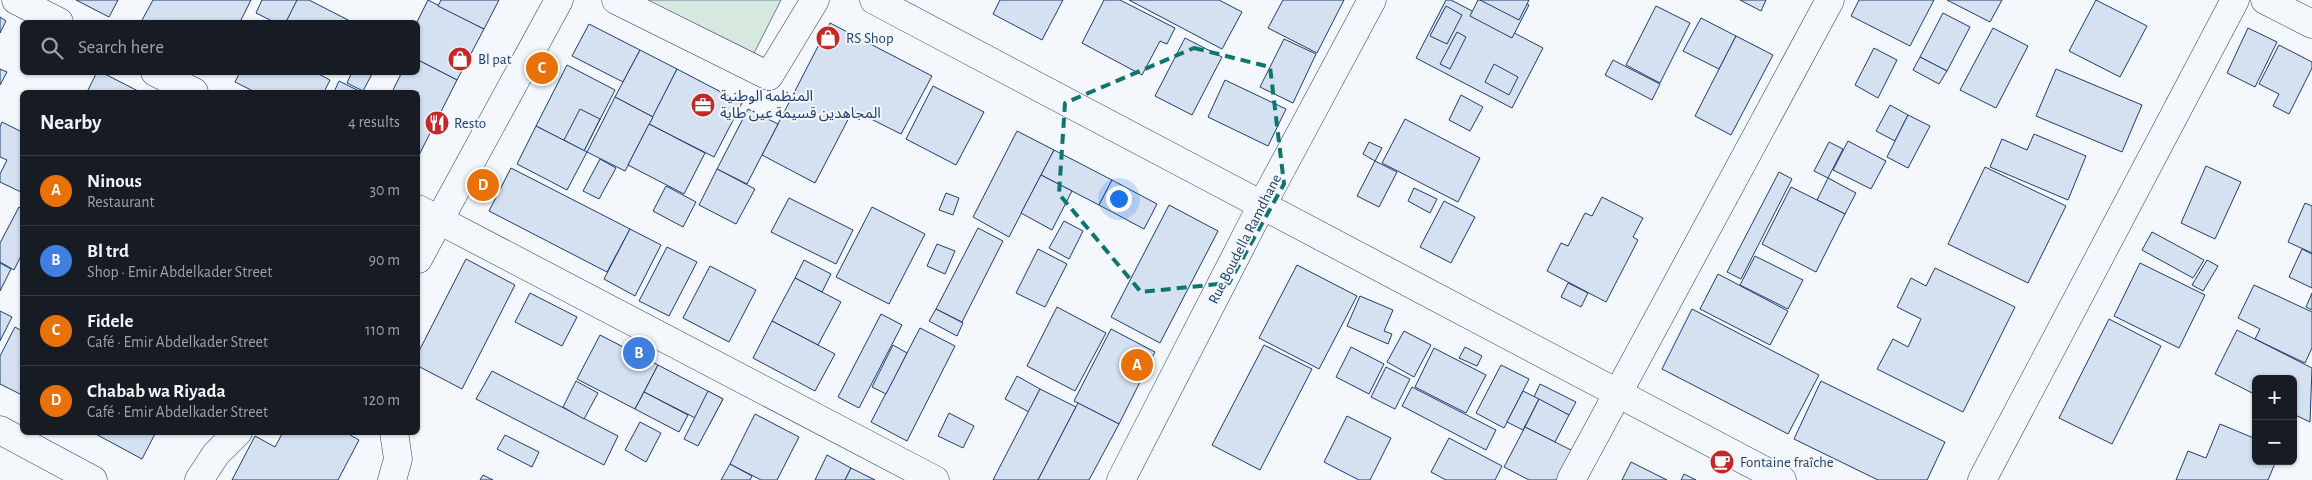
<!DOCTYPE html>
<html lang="en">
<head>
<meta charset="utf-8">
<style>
  :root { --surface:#171b24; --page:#20242c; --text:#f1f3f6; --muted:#9ea1a6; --line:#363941; --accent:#0f766e }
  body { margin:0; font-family:"Alegreya Sans","Noto Sans Arabic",sans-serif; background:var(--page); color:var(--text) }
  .controls { position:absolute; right:15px; bottom:15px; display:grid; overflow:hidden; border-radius:8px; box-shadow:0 1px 4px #0004 }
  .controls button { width:45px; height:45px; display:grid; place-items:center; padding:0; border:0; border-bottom:1px solid var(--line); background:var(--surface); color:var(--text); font:25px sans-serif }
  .you { position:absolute; left:1118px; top:198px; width:18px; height:18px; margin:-12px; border:4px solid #fff; border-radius:50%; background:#1a73e8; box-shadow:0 0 0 8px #1a73e833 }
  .badge { display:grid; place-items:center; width:32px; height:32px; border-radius:50%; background:var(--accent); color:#fff; font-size:16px; font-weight:700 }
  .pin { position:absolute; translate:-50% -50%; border:2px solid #fff; box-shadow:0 1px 5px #0006 }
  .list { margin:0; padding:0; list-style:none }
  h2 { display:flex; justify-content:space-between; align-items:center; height:65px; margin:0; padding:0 20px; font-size:21px }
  h2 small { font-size:16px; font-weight:400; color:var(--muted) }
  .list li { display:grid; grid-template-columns:32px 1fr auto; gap:15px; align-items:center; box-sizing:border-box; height:70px; padding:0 20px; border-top:1px solid var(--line) }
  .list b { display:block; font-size:19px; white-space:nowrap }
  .list p { margin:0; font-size:16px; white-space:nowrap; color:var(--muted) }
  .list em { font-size:16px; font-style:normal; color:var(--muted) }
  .icon { flex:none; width:28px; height:28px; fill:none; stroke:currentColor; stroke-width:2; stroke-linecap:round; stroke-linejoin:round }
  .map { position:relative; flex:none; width:2312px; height:480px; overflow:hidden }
  .search { position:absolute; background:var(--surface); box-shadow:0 1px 4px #0004; left:20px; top:20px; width:400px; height:55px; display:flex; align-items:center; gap:12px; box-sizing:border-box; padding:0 18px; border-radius:8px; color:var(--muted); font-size:19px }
  .panel { position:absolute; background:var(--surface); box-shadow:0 1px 4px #0004; left:20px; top:90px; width:400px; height:345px; border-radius:8px }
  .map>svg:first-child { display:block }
  .green { fill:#d7e8df; stroke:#687fa3 }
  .building { fill:#d5e0f0; stroke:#1d3f73 }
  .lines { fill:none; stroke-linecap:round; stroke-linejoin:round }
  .minor-casing { stroke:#1d3f73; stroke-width:29 }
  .secondary-casing { stroke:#1d3f73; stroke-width:29 }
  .primary-casing { stroke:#1d3f73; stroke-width:29 }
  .minor { stroke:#f4f7fb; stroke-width:28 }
  .secondary { stroke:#f4f7fb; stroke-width:28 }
  .primary { stroke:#f4f7fb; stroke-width:28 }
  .marked { fill:none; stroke:#0f766e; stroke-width:4; stroke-dasharray:10 6; stroke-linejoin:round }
  .labels { text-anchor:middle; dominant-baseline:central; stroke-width:4; stroke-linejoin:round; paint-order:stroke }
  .poi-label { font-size:15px; fill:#1d3f73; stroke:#f4f7fb; text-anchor:start }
  .street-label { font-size:15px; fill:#1d3f73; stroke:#f4f7fb }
</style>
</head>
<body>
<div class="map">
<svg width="2312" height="480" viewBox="0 0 2312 480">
  <rect width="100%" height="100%" fill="#f4f7fb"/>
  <!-- green -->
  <polygon class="green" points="633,0 781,0 750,61"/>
  <!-- building -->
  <g class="building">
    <polygon points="76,0 118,0 109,17"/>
    <polygon points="153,0 251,0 240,22 141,22"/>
    <polygon points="262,0 298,0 286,22 274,22 256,13"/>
    <polygon points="297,0 309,0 352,22 286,22"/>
    <polygon points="428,0 484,29 457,80 418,60 417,22"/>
    <polygon points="441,0 499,0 484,29 438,6"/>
    <polygon points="1000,0 1063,0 1042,40 993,14"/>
    <polygon points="1104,0 1120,0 1175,28 1167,44 1160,41 1142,75 1082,43"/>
    <polygon points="1129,0 1219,0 1242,12 1222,49"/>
    <polygon points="1283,0 1344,0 1317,53 1268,28"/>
    <polygon points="1446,0 1451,0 1543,48 1512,108 1416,58"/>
    <polygon points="1478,0 1519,0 1529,5 1512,38 1470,16"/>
    <polygon points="1480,0 1529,0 1519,20"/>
    <polygon points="1740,0 1766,0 1761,11"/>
    <polygon points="1859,0 1934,0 1910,46 1851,16"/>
    <polygon points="1947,0 2002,0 1990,22"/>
    <polygon points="2096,0 2147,26 2120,77 2069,51"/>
    <polygon points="1446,6 1462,15 1447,44 1430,36"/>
    <polygon points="1656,6 1690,23 1660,83 1626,65"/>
    <polygon points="1943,13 1970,27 1947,71 1920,57"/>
    <polygon points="0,17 6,21 0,33"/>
    <polygon points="1701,18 1736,36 1719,69 1683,51"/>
    <polygon points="830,23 932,76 901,134 853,110 815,183 762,155"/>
    <polygon points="589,24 640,50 623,82 572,56"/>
    <polygon points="1993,28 2028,46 1996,108 1960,90"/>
    <polygon points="2248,28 2277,42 2255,87 2227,73"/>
    <polygon points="1457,32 1466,37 1450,69 1440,64"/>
    <polygon points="1736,36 1773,55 1731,135 1695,116"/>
    <polygon points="1185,38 1222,57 1192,115 1155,96"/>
    <polygon points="1284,39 1316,54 1293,103 1260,87"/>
    <polygon points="2279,45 2312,62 2312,68 2289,114 2273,106 2279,94 2259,84"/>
    <polygon points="1874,48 1897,60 1878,98 1855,85"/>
    <polygon points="640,50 677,69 653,117 615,97"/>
    <polygon points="1920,57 1947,71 1939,84 1913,70"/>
    <polygon points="418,60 457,80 418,157 418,92 392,92 402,72 418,72"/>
    <polygon points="1613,60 1660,84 1652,100 1605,75"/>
    <polygon points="1494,64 1518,77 1509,95 1485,82"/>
    <polygon points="567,65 615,90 584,151 536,126"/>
    <polygon points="0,69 7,72 0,85"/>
    <polygon points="677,69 742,103 714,157 649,124"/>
    <polygon points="2056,69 2142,105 2122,152 2036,116"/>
    <polygon points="97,72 101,72 140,92 87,92"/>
    <polygon points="240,72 315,72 330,80 324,92 255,92 235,82"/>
    <polygon points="352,72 373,72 363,91 347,83"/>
    <polygon points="1225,80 1286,109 1268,146 1208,117"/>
    <polygon points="339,81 361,92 334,92"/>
    <polygon points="933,86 984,112 956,165 906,139"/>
    <polygon points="1461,95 1483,107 1470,131 1449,120"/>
    <polygon points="615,97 653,117 625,171 587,152"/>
    <polygon points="1890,105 1908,115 1895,141 1876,131"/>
    <polygon points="580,109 600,119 584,151 564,140"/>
    <polygon points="748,109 778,124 747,184 717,169"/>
    <polygon points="1908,115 1930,126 1908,168 1887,157"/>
    <polygon points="1405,119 1480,158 1458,202 1382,163"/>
    <polygon points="2,122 22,132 21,192 0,182 0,174 7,160 0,157 0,127"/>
    <polygon points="649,124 705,153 684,194 628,165"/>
    <polygon points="536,126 587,152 567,190 517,164"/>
    <polygon points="1017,131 1054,150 1009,237 973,217"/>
    <polygon points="2034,134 2086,156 2068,200 1990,167 2002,139 2027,150"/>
    <polygon points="1848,141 1886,161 1871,189 1833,170"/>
    <polygon points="1369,142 1382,148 1375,161 1363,154"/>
    <polygon points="1829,142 1843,149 1828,178 1814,171"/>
    <polygon points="1054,150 1112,180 1099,205 1041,175"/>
    <polygon points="600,159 616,168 599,199 583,191"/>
    <polygon points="1375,161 1397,172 1379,207 1357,196"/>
    <polygon points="2206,166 2241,182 2215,239 2181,223"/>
    <polygon points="1985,167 2066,206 2028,283 1948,244"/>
    <polygon points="511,168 630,229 607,272 489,211"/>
    <polygon points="717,169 755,189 736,224 699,205"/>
    <polygon points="1779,172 1792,179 1741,279 1727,272"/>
    <polygon points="1041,175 1072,191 1052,230 1021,213"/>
    <polygon points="1828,178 1856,193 1845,214 1817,200"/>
    <polygon points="1112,180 1157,204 1144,229 1099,205"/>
    <polygon points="666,186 696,202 683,227 653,211"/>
    <polygon points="1791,187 1845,214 1816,272 1762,244"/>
    <polygon points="1414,188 1437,199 1430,213 1408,201"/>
    <polygon points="946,193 959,198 953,215 939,210"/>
    <polygon points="1602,197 1643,218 1633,237 1638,240 1606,302 1547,271 1561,243 1568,246 1585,213 1592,216"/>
    <polygon points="789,198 853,230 836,264 771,232"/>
    <polygon points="1444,201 1475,217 1451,263 1420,247"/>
    <polygon points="2305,203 2312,206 2312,253 2288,242"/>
    <polygon points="1169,205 1218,231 1160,343 1111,317"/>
    <polygon points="19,207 22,209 22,254 14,270 0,262 0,243"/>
    <polygon points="872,207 925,234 889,304 836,277"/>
    <polygon points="1064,221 1083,231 1069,259 1049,248"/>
    <polygon points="978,228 1003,241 962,322 936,309"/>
    <polygon points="630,229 661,245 635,296 604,279"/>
    <polygon points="2152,232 2204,260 2193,278 2142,250"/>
    <polygon points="937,244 955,251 945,274 927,266"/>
    <polygon points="667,247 697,262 669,316 639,301"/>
    <polygon points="1038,249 1067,264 1045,307 1016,293"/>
    <polygon points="2302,249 2312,254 2312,288 2289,277"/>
    <polygon points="1755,256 1803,280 1788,309 1740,285"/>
    <polygon points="466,259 515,285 462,389 418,366 418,353"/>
    <polygon points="804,260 831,274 822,292 795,278"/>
    <polygon points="2207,260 2218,266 2203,291 2192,285"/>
    <polygon points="0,263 11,269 0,291"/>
    <polygon points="2140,263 2205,295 2179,348 2114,316"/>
    <polygon points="1297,265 1357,296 1319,369 1259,338"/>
    <polygon points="710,266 756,290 729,342 683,318"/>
    <polygon points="1935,268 2015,307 1963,412 1877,369 1893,339 1908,347 1921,319 1897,307 1911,278 1926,286"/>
    <polygon points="1718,274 1788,311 1770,345 1700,309"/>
    <polygon points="795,278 841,302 818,345 772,321"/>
    <polygon points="1568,283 1588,293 1581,307 1561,297"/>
    <polygon points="2254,285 2312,312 2312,348 2305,363 2255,339 2260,329 2238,318"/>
    <polygon points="530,293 577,317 562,346 515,322"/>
    <polygon points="2312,293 2312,310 2306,307"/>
    <polygon points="1360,296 1393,310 1384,331 1392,334 1388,344 1347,326"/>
    <polygon points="1057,307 1106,333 1075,391 1027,366"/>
    <polygon points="936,309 963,323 957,336 929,321"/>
    <polygon points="1692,309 1819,375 1788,434 1662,369"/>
    <polygon points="0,311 12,317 0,341"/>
    <polygon points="881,314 902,325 859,408 838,397"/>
    <polygon points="2109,319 2161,346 2112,444 2059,418"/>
    <polygon points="772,321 835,354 815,391 753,358"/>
    <polygon points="15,327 22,331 22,395 0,384 0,356"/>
    <polygon points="920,328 955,346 907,441 871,422"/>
    <polygon points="1111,329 1155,352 1119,424 1074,401"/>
    <polygon points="2237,330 2312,368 2310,422 2293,414 2293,379 2256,379 2256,395 2215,374"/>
    <polygon points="1404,331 1431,345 1414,377 1387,362"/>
    <polygon points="600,335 658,365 635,409 577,379"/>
    <polygon points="893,345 907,353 886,394 872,387"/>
    <polygon points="1264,345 1312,369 1260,470 1212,445"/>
    <polygon points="1351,347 1384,364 1369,394 1336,377"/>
    <polygon points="1465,347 1482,356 1477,366 1459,358"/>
    <polygon points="1434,348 1486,375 1466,413 1415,387"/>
    <polygon points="658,365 723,399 709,425 644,392"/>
    <polygon points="1501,365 1529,379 1504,428 1476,413"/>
    <polygon points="1386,367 1410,379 1395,409 1371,397"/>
    <polygon points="492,371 618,436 604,465 476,399"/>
    <polygon points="1017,376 1040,389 1029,412 1005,399"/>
    <polygon points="576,381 598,393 584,419 563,407"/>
    <polygon points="1821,381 1945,442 1927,480 1878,480 1794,439"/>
    <polygon points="1540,384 1576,402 1569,415 1534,397"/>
    <polygon points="1412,387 1496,430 1486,450 1402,406"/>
    <polygon points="1040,389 1076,407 1038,480 993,480"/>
    <polygon points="708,391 723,399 698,446 684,439"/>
    <polygon points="1523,391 1539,399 1523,430 1507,422"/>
    <polygon points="644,392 688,415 679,432 635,409"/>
    <polygon points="1539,399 1569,415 1555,442 1525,427"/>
    <polygon points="1078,403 1119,424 1089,480 1038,480"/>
    <polygon points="949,413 974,426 963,448 938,436"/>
    <polygon points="755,414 799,437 777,480 761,480 730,464"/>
    <polygon points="1347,416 1391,438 1370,480 1359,480 1324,462"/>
    <polygon points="640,422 661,433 646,462 625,450"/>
    <polygon points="2220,424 2256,439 2256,461 2276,461 2268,480 2176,480 2188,451 2206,458"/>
    <polygon points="1525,427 1573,451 1558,480 1529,480 1504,467"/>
    <polygon points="92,432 156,432 142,459"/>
    <polygon points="283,432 345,432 359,440 338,480 232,480 255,436 275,447"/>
    <polygon points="505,435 539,452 532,467 497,449"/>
    <polygon points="1449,438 1502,466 1495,480 1446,480 1431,472"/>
    <polygon points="827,455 851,468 845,480 815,480"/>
    <polygon points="1631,462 1667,480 1622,480"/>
    <polygon points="730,464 752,476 750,480 721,480"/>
    <polygon points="851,468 875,480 845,480"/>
    <polygon points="1684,474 1696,480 1681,480"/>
    <polygon points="483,475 493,480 480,480"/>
  </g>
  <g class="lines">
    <defs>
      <g id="minor">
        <polyline points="16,0 59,22"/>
        <polyline points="616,0 769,76 815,0"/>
        <polyline points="2265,0 2312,24"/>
        <polyline points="155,72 194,92"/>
        <polyline points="418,209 935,480"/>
        <polyline points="0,430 93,480"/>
        <polyline points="1121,480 1262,205 1372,0"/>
        <polyline points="1571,480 1830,0"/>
        <polyline points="1982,480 2235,0"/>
      </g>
      <polyline id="secondary" points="874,0 1782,480"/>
      <g id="primary">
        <polyline points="418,259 559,0"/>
        <polyline points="199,480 216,454 238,432"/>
        <polyline points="392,480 398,459 394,432"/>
      </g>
    </defs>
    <!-- minor casing -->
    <use href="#minor" class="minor-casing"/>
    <!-- secondary casing -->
    <use href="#secondary" class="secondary-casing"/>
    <!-- primary casing -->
    <use href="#primary" class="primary-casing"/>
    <!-- minor -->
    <use href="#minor" class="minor"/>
    <!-- secondary -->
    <use href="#secondary" class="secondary"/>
    <!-- primary -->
    <use href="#primary" class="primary"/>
  </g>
  <!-- marked area -->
  <path class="marked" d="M1194,48l76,19 14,117 -55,99 -88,9 -82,-98 6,-91z"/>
  <!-- icons -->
  <defs>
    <symbol id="shop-disc" viewBox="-11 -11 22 22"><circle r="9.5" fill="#c62828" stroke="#f4f7fb"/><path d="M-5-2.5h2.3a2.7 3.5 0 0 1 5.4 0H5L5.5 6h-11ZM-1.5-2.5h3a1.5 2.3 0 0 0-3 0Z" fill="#fff"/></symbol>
    <symbol id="office-disc" viewBox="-11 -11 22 22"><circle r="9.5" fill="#c62828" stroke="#f4f7fb"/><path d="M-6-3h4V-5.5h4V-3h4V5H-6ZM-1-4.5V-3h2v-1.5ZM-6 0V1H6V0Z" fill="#fff"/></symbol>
    <symbol id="restaurant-disc" viewBox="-11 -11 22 22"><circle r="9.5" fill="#c62828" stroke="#f4f7fb"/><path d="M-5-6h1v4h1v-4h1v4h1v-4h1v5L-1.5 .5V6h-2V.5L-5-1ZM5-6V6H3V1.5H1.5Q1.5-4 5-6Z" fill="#fff"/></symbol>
    <symbol id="cafe-disc" viewBox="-11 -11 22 22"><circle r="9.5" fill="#c62828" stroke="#f4f7fb"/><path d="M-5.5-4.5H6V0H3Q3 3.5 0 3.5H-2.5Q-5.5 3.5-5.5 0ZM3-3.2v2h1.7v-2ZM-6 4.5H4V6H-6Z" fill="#fff"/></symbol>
  </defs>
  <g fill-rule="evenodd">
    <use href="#shop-disc" x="814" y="24" width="28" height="28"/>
    <use href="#shop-disc" x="446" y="45" width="28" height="28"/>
    <use href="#office-disc" x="689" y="91" width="28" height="28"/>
    <use href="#restaurant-disc" x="423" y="109" width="28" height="28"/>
    <use href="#cafe-disc" x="1708" y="448" width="28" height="28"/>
  </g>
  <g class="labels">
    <!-- poi labels -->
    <g class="poi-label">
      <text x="846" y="38">RS Shop</text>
      <text x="478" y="59">Bl pat</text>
      <text x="720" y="96">المنظمة الوطنية<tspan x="720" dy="17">المجاهدين قسيمة عين طاية</tspan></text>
      <text x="454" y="123">Resto</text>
      <text x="1740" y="462">Fontaine fraîche</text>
    </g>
    <!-- street labels -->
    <g class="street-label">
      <text transform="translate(1245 239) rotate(-63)">Rue Boudella Ramdhane</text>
    </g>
  </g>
</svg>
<div class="controls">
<button>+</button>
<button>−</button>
</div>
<div class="you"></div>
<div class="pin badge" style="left:1137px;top:365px;background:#e8710a">A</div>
<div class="pin badge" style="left:639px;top:353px;background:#3f7fe0">B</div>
<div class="pin badge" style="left:542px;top:68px;background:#e8710a">C</div>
<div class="pin badge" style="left:483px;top:185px;background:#e8710a">D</div>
<div class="search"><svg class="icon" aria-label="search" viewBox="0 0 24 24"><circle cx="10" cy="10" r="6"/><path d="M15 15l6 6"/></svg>Search here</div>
<section class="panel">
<h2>Nearby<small>4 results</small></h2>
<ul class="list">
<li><span class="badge" style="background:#e8710a">A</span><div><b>Ninous</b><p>Restaurant</p></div><em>30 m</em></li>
<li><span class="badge" style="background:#3f7fe0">B</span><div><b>Bl trd</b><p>Shop · Emir Abdelkader Street</p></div><em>90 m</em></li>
<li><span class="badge" style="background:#e8710a">C</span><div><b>Fidele</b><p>Café · Emir Abdelkader Street</p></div><em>110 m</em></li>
<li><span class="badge" style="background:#e8710a">D</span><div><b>Chabab wa Riyada</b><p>Café · Emir Abdelkader Street</p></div><em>120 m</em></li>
</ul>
</section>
</div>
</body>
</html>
